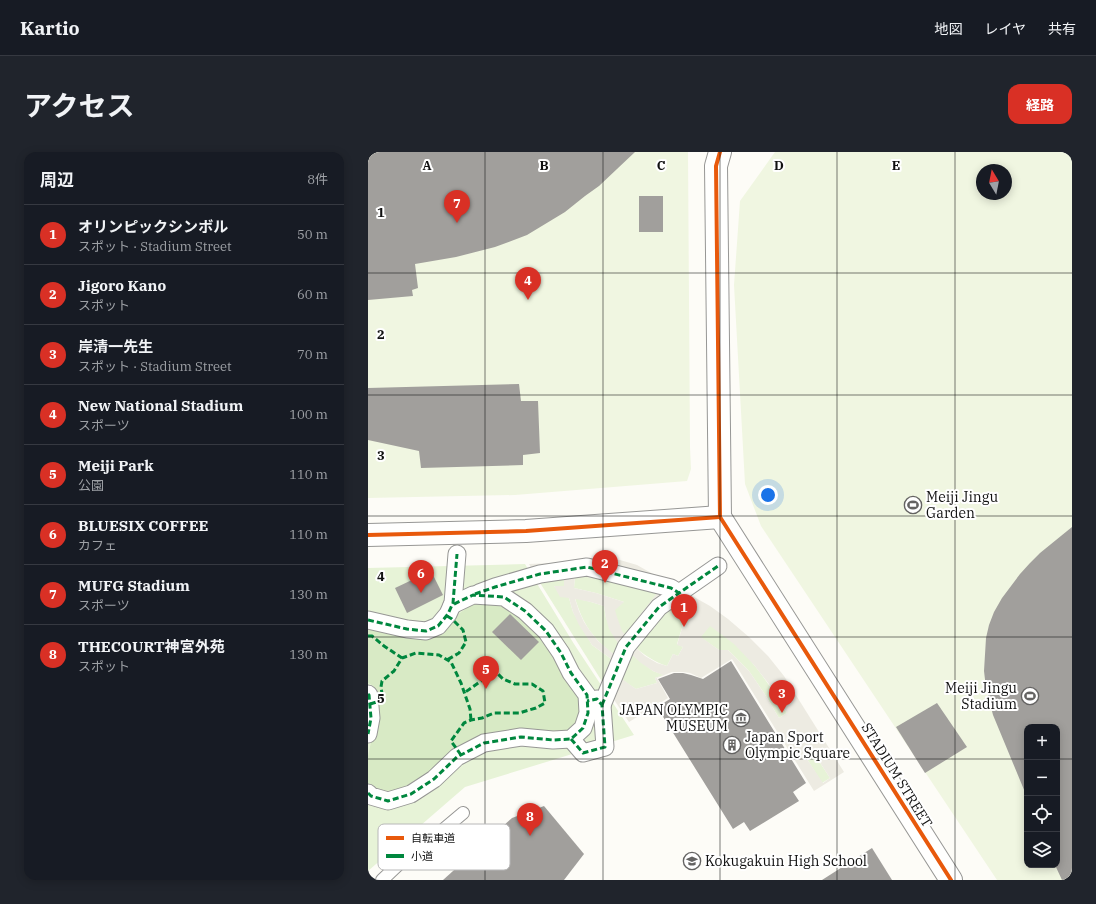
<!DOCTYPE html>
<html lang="ja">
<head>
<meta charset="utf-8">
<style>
  :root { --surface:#171b24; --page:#20242c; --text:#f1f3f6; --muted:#9ea1a6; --line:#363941; --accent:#d93025 }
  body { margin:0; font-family:"IBM Plex Serif","Noto Sans JP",serif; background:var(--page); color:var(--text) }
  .controls { position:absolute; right:12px; bottom:12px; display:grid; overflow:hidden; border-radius:8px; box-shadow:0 2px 10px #0003 }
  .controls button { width:36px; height:36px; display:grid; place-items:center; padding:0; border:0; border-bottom:1px solid var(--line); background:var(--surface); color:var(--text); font:20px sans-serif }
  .compass { position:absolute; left:608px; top:12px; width:36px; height:36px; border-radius:50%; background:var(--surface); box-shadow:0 2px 10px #0003; rotate:350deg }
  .you { position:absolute; left:400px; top:343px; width:14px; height:14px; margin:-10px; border:3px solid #fff; border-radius:50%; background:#1a73e8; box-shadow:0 0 0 6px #1a73e833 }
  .badge { display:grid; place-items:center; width:26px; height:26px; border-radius:50%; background:var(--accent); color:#fff; font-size:13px; font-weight:700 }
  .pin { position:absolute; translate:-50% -33px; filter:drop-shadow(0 1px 2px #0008) }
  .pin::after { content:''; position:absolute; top:21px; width:14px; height:12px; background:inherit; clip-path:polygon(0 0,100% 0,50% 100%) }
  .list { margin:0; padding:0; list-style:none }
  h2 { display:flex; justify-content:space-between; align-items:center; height:52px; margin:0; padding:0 16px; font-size:17px }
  h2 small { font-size:13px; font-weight:400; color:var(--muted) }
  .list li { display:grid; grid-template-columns:26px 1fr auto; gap:12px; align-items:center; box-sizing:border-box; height:60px; padding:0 16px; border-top:1px solid var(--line) }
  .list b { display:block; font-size:15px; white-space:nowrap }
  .list p { margin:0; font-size:13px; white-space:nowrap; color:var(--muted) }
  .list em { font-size:13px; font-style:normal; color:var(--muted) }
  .icon { flex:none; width:22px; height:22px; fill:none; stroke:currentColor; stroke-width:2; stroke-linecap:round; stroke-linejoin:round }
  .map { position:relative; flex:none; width:704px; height:728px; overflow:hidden; border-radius:12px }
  header { display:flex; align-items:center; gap:24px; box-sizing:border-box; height:56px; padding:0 20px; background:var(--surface); border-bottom:1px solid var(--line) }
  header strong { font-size:19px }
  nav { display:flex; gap:22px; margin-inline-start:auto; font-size:14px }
  .intro { display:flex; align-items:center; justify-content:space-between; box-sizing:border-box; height:96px; padding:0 24px }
  h1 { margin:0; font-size:28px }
  .button { padding:10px 18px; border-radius:12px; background:var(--accent); color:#fff; font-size:14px; font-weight:700 }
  main { display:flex; gap:24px; padding:0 24px }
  aside { flex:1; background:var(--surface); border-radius:12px; box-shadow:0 2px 10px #0003 }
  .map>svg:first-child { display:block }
  .green { fill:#e7f3d7 }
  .forest { fill:#d8eac5 }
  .pitch { fill:#f0f6e1; fill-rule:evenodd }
  .plaza { fill:#edebe2; fill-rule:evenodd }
  .building { fill:#a19f9c }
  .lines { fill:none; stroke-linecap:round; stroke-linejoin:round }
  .service-casing { stroke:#979795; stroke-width:14 }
  .pedestrian-casing { stroke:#979795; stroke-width:19 }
  .tertiary-casing { stroke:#979795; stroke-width:24 }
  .service { stroke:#fffffe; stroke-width:12 }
  .pedestrian { stroke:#fffffe; stroke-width:17 }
  .tertiary { stroke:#fffffe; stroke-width:22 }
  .quiet { stroke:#00873e; stroke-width:3; stroke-dasharray:6 3; stroke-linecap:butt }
  .cycleway-casing { stroke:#fff; stroke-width:6 }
  .cycleway { stroke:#e8590c; stroke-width:4 }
  .grid { fill:none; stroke:#111; stroke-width:1; stroke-opacity:0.55 }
  .labels { text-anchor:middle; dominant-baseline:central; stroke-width:4; stroke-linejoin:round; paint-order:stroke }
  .poi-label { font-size:14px; fill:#111; stroke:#fff; text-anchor:start }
  .street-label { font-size:14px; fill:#111; stroke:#fff }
  .key { fill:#fff; stroke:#b8b8b8; stroke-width:1 }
  .key-label { font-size:11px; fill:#111 }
  .grid-label { font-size:13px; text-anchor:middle; font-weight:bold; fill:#111; stroke:#fff; stroke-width:4; stroke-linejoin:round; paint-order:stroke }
</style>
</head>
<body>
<header>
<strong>Kartio</strong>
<nav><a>地図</a><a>レイヤ</a><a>共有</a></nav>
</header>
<div class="intro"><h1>アクセス</h1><a class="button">経路</a></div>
<main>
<aside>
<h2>周辺<small>8件</small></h2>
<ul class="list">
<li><span class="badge">1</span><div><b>オリンピックシンボル</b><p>スポット · Stadium Street</p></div><em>50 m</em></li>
<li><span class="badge">2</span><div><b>Jigoro Kano</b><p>スポット</p></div><em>60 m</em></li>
<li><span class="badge">3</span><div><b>岸清一先生</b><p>スポット · Stadium Street</p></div><em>70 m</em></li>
<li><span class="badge">4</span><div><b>New National Stadium</b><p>スポーツ</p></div><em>100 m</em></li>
<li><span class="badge">5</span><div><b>Meiji Park</b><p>公園</p></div><em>110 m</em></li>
<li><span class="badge">6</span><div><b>BLUESIX COFFEE</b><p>カフェ</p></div><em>110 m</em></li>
<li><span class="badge">7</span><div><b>MUFG Stadium</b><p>スポーツ</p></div><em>130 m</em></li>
<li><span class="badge">8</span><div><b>THECOURT神宮外苑</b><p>スポット</p></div><em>130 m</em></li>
</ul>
</aside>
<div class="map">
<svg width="704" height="728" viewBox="0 0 704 728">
  <rect width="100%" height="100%" fill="#fdfcf7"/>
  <!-- green -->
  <g class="green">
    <polygon points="157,412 206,492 266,583 97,635 0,719 0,416"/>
    <polygon points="196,423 196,434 186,434 201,446 205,460 224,493 246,509 240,539 169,426"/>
    <polygon points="207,423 231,427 290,441 273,462 255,492 239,455 256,450 228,441 206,436"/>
    <path d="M207,446l16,4 13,4 2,12 15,29 -5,9c-22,-16 -33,-31 -41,-58z"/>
    <path d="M317,449l8,6 -8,11 -8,26 6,3 -5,9 -5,-2 -6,12c-12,-4 -21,-10 -31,-18l9,-12 10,-9 -6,-4 26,-19z"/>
    <path d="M342,473c8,6 17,12 25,19 21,20 37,45 52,69l-8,5 -15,-25 -15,-22 -21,-21h-9l-19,-13z"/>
    <polygon points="263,502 285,519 296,523 287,526 289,531 268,537 253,527"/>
    <polygon points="447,603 462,626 454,631 439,607"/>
  </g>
  <!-- forest -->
  <polygon class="forest" points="124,448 156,464 176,484 215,550 215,567 204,581 130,582 41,641 6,641 0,632 0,604 11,554 10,543 6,534 0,531 0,472 20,476 84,467 107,450"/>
  <!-- pitch -->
  <g class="pitch">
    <polygon points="0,0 320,0 322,295 323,317 319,329 147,343 0,346"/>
    <path d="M407,0h297v728h-75l-236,-354 -16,-42 -11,-199 6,-84zM614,18h24v24h-24zM659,575h30v138h-30z"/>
  </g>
  <!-- plaza -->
  <path class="plaza" d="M252,408l17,5 73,41 18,13 21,18 19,19 16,20 60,96 -30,19 -82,-132 -31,19 -11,-5 -7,-1h-11l-15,6 11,20 -39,24 -21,-31 6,-30 -22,-16 -13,-20 -6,-13 -4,-14 -9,-1 -6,-11h10v-11l-27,3 -8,-14zM207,423l24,4 58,14 -16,21 -14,23 -5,-6 -5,-14 -2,-7 9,-8 -28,-9 -22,-5zM207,447l16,3 13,4 2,12 3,11 6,10 6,8 -5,9 -18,-15 -8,-10 -6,-9 -5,-11zM317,449l7,7 -7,10 -8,27 6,2 -5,9 -5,-2 -6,12 -10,-3 -12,-7 -9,-8 9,-12 10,-10 -6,-2 26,-20zM342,474l24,18 20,21 18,23 15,25 -8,5 -15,-25 -15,-22 -21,-21h-9l-18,-13zM263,502l10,9 12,8 10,4 -8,3 2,5 -21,6 -14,-10zM447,603l15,23 -7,5 -16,-24z"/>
  <!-- building -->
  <g class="building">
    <polygon points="0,0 267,0 231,34 217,44 197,60 159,83 127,95 88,105 47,112 50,136 44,138 45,144 0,148"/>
    <rect x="271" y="44" width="24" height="36"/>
    <polygon points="151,232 153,249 170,249 172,301 155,303 155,313 53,316 51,299 0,288 0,236"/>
    <polygon points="704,375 704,728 694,728 687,713 689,713 689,575 659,575 659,645 625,563 618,536 616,519 618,486 621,473 626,460 634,446 652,422 662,411 672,401"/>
    <polygon points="63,419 75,443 39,461 27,436"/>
    <polygon points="142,462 171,490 153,508 124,480"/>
    <polygon points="363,509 438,631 425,640 431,649 382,679 376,670 365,677 289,555 302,547 290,527 306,521 315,521 323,523 335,527"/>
    <polygon points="569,551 599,595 557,621 528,575"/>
    <polygon points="176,654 216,702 196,728 75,728 144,666"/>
    <polygon points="504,696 524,728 454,728"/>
  </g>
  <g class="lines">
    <defs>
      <polyline id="service" points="14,728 31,712 57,693 95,661"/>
      <g id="pedestrian">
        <polyline points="111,441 127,435 172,422 219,415 303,436 311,441"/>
        <polyline points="0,468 39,477 58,479 70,474 80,462 85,451 89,402"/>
        <polyline points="0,542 1,543 3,566 0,582"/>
        <polyline points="234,553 258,495 291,455 350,414"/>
        <polyline points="203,587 215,601 237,595 234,553 229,547 225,548"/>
        <polyline points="0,641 3,644 20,649 43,642 66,627 89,605 116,591 153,585 185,588 203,587 215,576 220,561 219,543 203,521 193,501 178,479 157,459 136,445 105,443 84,453"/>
      </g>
      <g id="tertiary">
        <polyline points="352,0 348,14 352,365 583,728"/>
        <polyline points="0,383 158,379 352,365"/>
      </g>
    </defs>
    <!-- service casing -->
    <use href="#service" class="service-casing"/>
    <!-- pedestrian casing -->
    <use href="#pedestrian" class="pedestrian-casing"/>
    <!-- tertiary casing -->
    <use href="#tertiary" class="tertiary-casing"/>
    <!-- service -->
    <use href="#service" class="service"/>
    <!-- pedestrian -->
    <use href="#pedestrian" class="pedestrian"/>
    <!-- tertiary -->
    <use href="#tertiary" class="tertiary"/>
    <!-- quiet -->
    <g class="quiet">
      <polyline points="107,442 127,435 172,422 219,415 303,436 311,441"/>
      <polyline points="79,464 84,467 95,478 98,490 91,501 79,508"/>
      <polyline points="0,468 39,477 58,479 70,474 80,462 85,451 89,402"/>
      <polyline points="0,484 4,484 16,494 34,506"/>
      <polyline points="0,542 1,543 3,566 0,582"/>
      <polyline points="2,552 15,548 13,535 14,529 26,519 34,506 48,501 71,503 83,510 93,531 102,557 103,568"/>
      <polyline points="234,553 258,495 291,455 350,414"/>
      <polyline points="203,587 215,601 237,595 234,553 229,547 219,549"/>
      <polyline points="93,603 83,589 96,571 103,568 114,566 126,561 151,561 168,556 177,551 175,539 164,532 147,532 135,527 124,516 116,522 113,529 96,541"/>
      <polyline points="0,641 3,644 20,649 43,642 66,627 89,605 116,591 153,585 185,588 203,587 215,576 220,561 219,543 203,521 193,501 178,479 157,459 136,445 105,443 84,453"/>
    </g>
    <defs>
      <g id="cycleway">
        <polyline points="352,0 348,14 352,365 583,728"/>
        <polyline points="0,383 158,379 352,365"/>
      </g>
    </defs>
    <!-- cycleway casing -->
    <use href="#cycleway" class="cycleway-casing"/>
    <!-- cycleway -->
    <use href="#cycleway" class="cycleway"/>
  </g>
  <!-- grid -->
  <path class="grid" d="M117,0v728M235,0v728M352,0v728M469,0v728M587,0v728M0,121h704M0,243h704M0,364h704M0,485h704M0,607h659M689,607h15"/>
  <!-- icons -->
  <defs>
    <symbol id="stadium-ring" viewBox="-11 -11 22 22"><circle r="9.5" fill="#fff" stroke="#646362" stroke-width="1.5"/><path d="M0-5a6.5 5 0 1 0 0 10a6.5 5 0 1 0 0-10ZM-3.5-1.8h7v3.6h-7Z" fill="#646362"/></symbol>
    <symbol id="museum-ring" viewBox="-11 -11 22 22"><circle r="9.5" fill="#fff" stroke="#646362" stroke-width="1.5"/><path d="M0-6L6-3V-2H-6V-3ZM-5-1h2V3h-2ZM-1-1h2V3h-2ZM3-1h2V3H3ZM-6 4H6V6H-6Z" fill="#646362"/></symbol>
    <symbol id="building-ring" viewBox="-11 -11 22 22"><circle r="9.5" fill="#fff" stroke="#646362" stroke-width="1.5"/><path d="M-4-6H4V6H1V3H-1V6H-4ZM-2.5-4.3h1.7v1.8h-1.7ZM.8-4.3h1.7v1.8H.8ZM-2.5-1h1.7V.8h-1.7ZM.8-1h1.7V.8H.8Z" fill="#646362"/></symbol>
    <symbol id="school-ring" viewBox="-11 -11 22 22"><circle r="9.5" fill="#fff" stroke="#646362" stroke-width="1.5"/><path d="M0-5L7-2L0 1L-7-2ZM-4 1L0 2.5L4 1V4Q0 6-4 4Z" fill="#646362"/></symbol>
  </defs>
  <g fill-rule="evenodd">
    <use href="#stadium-ring" x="535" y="343" width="20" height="20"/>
    <use href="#stadium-ring" x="652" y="534" width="20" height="20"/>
    <use href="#museum-ring" x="363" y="556" width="20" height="20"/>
    <use href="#building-ring" x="354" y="583" width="20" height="20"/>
    <use href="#school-ring" x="314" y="699" width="20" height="20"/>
  </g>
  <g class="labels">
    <!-- poi labels -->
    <g class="poi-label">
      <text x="558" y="345">Meiji Jingu<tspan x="558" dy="16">Garden</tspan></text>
      <text x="649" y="536" text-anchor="end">Meiji Jingu<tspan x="649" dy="16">Stadium</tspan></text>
      <text x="360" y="558" text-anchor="end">JAPAN OLYMPIC<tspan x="360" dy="16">MUSEUM</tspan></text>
      <text x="377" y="585">Japan Sport<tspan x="377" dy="16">Olympic Square</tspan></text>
      <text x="337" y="709">Kokugakuin High School</text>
    </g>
    <!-- street labels -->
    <g class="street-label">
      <text transform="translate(529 623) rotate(58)">STADIUM STREET</text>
    </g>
  </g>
  <!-- legend -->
  <rect x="10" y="672" width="132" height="46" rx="6" class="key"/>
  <rect x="18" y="684" width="18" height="4" fill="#e8590c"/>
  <rect x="18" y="702" width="18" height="4" fill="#00873e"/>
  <g class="key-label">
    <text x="43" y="690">自転車道</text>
    <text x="43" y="708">小道</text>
  </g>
  <g class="grid-label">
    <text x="59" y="18">A</text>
    <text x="176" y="18">B</text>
    <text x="293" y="18">C</text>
    <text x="411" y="18">D</text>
    <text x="528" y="18">E</text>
    <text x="13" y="65">1</text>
    <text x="13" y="187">2</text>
    <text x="13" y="308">3</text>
    <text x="13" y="429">4</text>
    <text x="13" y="551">5</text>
  </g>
</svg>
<div class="controls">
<button>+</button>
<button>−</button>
<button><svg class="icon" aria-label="locate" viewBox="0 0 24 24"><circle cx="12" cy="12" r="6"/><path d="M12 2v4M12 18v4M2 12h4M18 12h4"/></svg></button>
<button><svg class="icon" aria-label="layers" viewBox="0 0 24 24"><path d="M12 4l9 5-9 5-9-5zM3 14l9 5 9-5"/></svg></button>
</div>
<svg class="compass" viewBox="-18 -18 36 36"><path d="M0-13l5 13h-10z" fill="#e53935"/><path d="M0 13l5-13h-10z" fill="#9ea1a6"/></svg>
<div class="you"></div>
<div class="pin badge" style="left:316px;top:475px">1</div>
<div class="pin badge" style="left:237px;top:431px">2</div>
<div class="pin badge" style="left:414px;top:561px">3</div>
<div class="pin badge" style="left:160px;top:148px">4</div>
<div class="pin badge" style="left:118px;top:537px">5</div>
<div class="pin badge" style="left:53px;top:441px">6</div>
<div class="pin badge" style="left:89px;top:71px">7</div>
<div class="pin badge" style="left:162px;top:684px">8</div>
</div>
</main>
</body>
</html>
